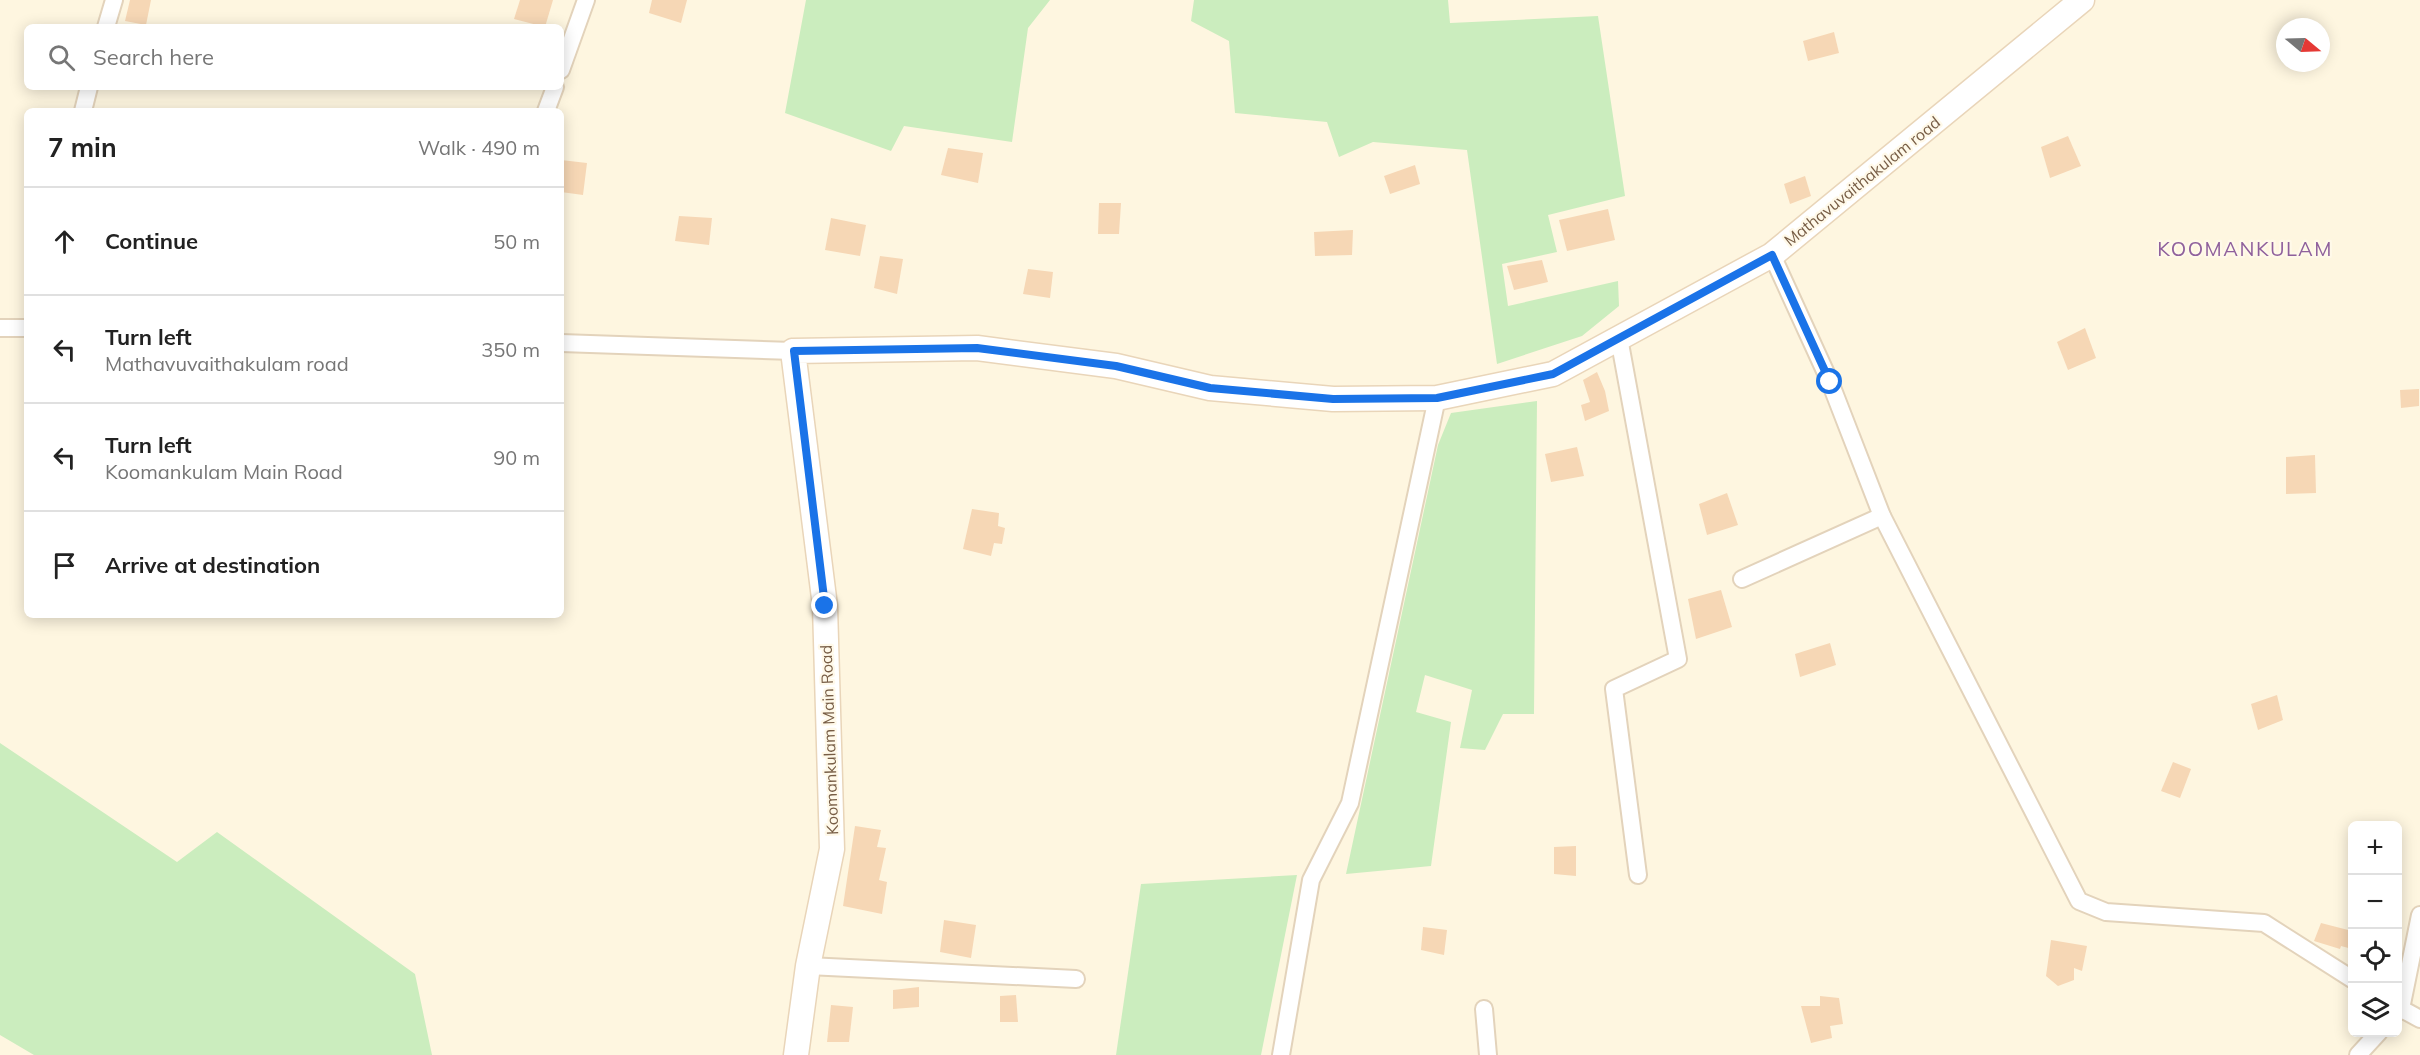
<!DOCTYPE html>
<html lang="en">
<head>
<meta charset="utf-8">
<style>
  :root { --surface:#fff; --page:#f6f6f6; --text:#222; --muted:#767676; --line:#e0e0e0 }
  body { margin:0; font-family:Mulish,sans-serif; background:var(--page); color:var(--text) }
  .controls { position:absolute; right:18px; bottom:18px; display:grid; overflow:hidden; border-radius:9px; box-shadow:0 3px 15px #0003 }
  .controls button { width:54px; height:54px; display:grid; place-items:center; padding:0; border:0; border-bottom:2px solid var(--line); background:var(--surface); color:var(--text); font:30px sans-serif }
  .compass { position:absolute; left:2276px; top:18px; width:54px; height:54px; border-radius:50%; background:var(--surface); box-shadow:0 3px 15px #0003; rotate:109deg }
  .stop { position:absolute; width:18px; height:18px; margin:-14px; border:4px solid #1a73e8; border-radius:50%; background:#fff }
  .stop.end { background:#1a73e8; border-color:#fff; box-shadow:0 2px 6px #0008 }
  .list { margin:0; padding:0; list-style:none }
  h2 { display:flex; justify-content:space-between; align-items:center; height:78px; margin:0; padding:0 24px; font-size:26px }
  h2 small { font-size:20px; font-weight:400; color:var(--muted) }
  .list li { display:grid; grid-template-columns:39px 1fr auto; gap:18px; align-items:center; box-sizing:border-box; height:108px; padding:0 24px; border-top:2px solid var(--line) }
  .list b { display:block; font-size:22px; white-space:nowrap }
  .list p { margin:0; font-size:20px; white-space:nowrap; color:var(--muted) }
  .list em { font-size:20px; font-style:normal; color:var(--muted) }
  .icon { flex:none; width:33px; height:33px; fill:none; stroke:currentColor; stroke-width:2; stroke-linecap:round; stroke-linejoin:round }
  .map { position:relative; flex:none; width:2420px; height:1055px; overflow:hidden }
  .search { position:absolute; background:var(--surface); box-shadow:0 3px 15px #0003; left:24px; top:24px; width:540px; height:66px; display:flex; align-items:center; gap:15px; box-sizing:border-box; padding:0 21px; border-radius:9px; color:var(--muted); font-size:22px }
  .panel { position:absolute; background:var(--surface); box-shadow:0 3px 15px #0003; left:24px; top:108px; width:540px; height:510px; border-radius:9px }
  .map>svg:first-child { display:block }
  .green { fill:#cbedbe }
  .building { fill:#f6d7b5 }
  .lines { fill:none; stroke-linecap:round; stroke-linejoin:round }
  .street-casing { stroke:#e3d3bb; stroke-width:20 }
  .secondary-casing { stroke:#e9d5b9; stroke-width:27 }
  .street { stroke:#fff; stroke-width:16 }
  .secondary { stroke:#fff; stroke-width:24 }
  .route { stroke:#1a73e8; stroke-width:8 }
  .labels { text-anchor:middle; dominant-baseline:central; stroke-width:4.5; stroke-linejoin:round; paint-order:stroke }
  .street-label { font-size:16px; fill:#775d45; stroke:#fff9e9 }
  .quarter-label { font-size:20px; letter-spacing:1.5px; fill:#8f609c; stroke:#fff9e9 }
</style>
</head>
<body>
<div class="map">
<svg width="2420" height="1055" viewBox="0 0 2420 1055">
  <rect width="100%" height="100%" fill="#fef6e0"/>
  <!-- green -->
  <g class="green">
    <polygon points="806,0 1050,0 1028,28 1012,142 904,126 891,151 785,113"/>
    <polygon points="1194,0 1448,0 1450,23 1598,16 1625,196 1548,215 1557,252 1502,264 1508,306 1618,281 1619,306 1582,336 1497,364 1467,150 1373,142 1339,157 1327,122 1235,113 1229,41 1191,21"/>
    <polygon points="1537,401 1534,714 1503,714 1485,750 1460,748 1472,690 1425,675 1416,712 1451,722 1431,866 1346,874 1438,445 1451,413"/>
    <polygon points="0,743 177,862 217,832 415,974 432,1055 34,1055 0,1035"/>
    <polygon points="1297,875 1261,1055 1116,1055 1141,884"/>
  </g>
  <!-- building -->
  <g class="building">
    <polygon points="130,0 151,0 146,25 125,21"/>
    <polygon points="520,0 553,0 545,27 514,19"/>
    <polygon points="652,0 687,0 681,23 649,13"/>
    <polygon points="1834,32 1839,53 1808,61 1803,41"/>
    <polygon points="2068,136 2081,166 2050,178 2041,147"/>
    <polygon points="948,148 983,153 978,183 941,175"/>
    <polygon points="561,160 587,163 583,195 561,192"/>
    <polygon points="1415,165 1420,184 1390,194 1384,176"/>
    <polygon points="1805,176 1811,196 1790,204 1784,184"/>
    <polygon points="1099,203 1121,203 1119,234 1098,234"/>
    <polygon points="1608,209 1615,240 1567,251 1559,220"/>
    <polygon points="679,216 712,218 709,245 675,241"/>
    <polygon points="831,218 866,225 860,256 825,250"/>
    <polygon points="1353,230 1352,255 1315,256 1314,232"/>
    <polygon points="880,256 903,259 897,294 874,288"/>
    <polygon points="1542,260 1548,282 1514,290 1507,266"/>
    <polygon points="1028,269 1053,272 1050,298 1023,294"/>
    <polygon points="2085,328 2096,358 2068,370 2057,342"/>
    <polygon points="1597,372 1605,391 1609,411 1585,421 1581,405 1590,402 1583,380"/>
    <polygon points="2419,389 2419,406 2401,408 2400,390"/>
    <polygon points="1577,447 1584,476 1551,482 1545,454"/>
    <polygon points="2315,455 2316,493 2286,494 2286,457"/>
    <polygon points="1727,493 1738,525 1707,535 1699,504"/>
    <polygon points="972,509 999,513 998,526 1005,528 1002,544 994,543 991,556 963,549"/>
    <polygon points="1721,590 1732,627 1696,639 1688,599"/>
    <polygon points="1830,643 1836,665 1800,677 1795,654"/>
    <polygon points="2277,695 2283,720 2258,730 2251,704"/>
    <polygon points="2173,762 2191,769 2180,798 2161,791"/>
    <polygon points="855,826 881,830 877,847 886,848 879,880 887,882 882,914 843,906"/>
    <polygon points="1576,846 1576,876 1554,874 1554,847"/>
    <polygon points="944,920 976,925 971,958 940,952"/>
    <polygon points="2321,923 2352,931 2352,949 2341,946 2340,949 2314,941"/>
    <polygon points="1423,927 1447,930 1444,955 1421,950"/>
    <polygon points="2051,940 2087,946 2082,971 2074,968 2074,980 2058,986 2046,976"/>
    <polygon points="919,987 919,1007 893,1009 893,990"/>
    <polygon points="1016,995 1018,1022 1000,1022 1000,996"/>
    <polygon points="1820,996 1839,998 1843,1024 1830,1026 1832,1038 1811,1043 1801,1006 1820,1006"/>
    <polygon points="831,1005 853,1007 849,1042 827,1042"/>
  </g>
  <g class="lines">
    <defs>
      <g id="street">
        <polyline points="106,27 114,0"/>
        <polyline points="561,70 586,0"/>
        <polyline points="83,111 89,87"/>
        <polyline points="546,111 555,87"/>
        <polyline points="1772,255 1830,382 1882,516 2079,901 2106,912 2264,923 2352,979"/>
        <polyline points="0,328 27,328"/>
        <polyline points="1619,338 1678,659 1614,689 1638,875"/>
        <polyline points="561,343 793,351"/>
        <polyline points="1742,579 1882,516"/>
        <polyline points="808,966 1076,979"/>
        <polyline points="2398,1007 2420,1019"/>
        <polyline points="1484,1009 1488,1055"/>
        <polyline points="2398,1012 2401,1009 2420,915"/>
        <polyline points="1281,1055 1311,880 1350,803 1437,398"/>
        <polyline points="2358,1055 2379,1032"/>
      </g>
      <polyline id="secondary" points="796,1055 808,966 832,849 825,606 793,351 977,348 1116,366 1210,388 1333,399 1437,398 1553,374 1772,255 2082,0"/>
    </defs>
    <!-- street casing -->
    <use href="#street" class="street-casing"/>
    <!-- secondary casing -->
    <use href="#secondary" class="secondary-casing"/>
    <!-- street -->
    <use href="#street" class="street"/>
    <!-- secondary -->
    <use href="#secondary" class="secondary"/>
  </g>
  <g class="lines">
    <!-- route -->
    <polyline class="route" points="825,606 794,351 977,348 1116,366 1210,388 1333,399 1437,398 1553,374 1772,255 1830,382"/>
  </g>
  <g class="labels">
    <!-- street labels -->
    <g class="street-label">
      <text transform="translate(1862 181) rotate(-39)">Mathavuvaithakulam road</text>
      <text transform="translate(829 740) rotate(-92)">Koomankulam Main Road</text>
    </g>
    <!-- quarter labels -->
    <g class="quarter-label">
      <text x="2245" y="248">KOOMANKULAM</text>
    </g>
  </g>
</svg>
<div class="controls">
<button>+</button>
<button>−</button>
<button><svg class="icon" aria-label="locate" viewBox="0 0 24 24"><circle cx="12" cy="12" r="6"/><path d="M12 2v4M12 18v4M2 12h4M18 12h4"/></svg></button>
<button><svg class="icon" aria-label="layers" viewBox="0 0 24 24"><path d="M12 4l9 5-9 5-9-5zM3 14l9 5 9-5"/></svg></button>
</div>
<svg class="compass" viewBox="-18 -18 36 36"><path d="M0-13l5 13h-10z" fill="#e53935"/><path d="M0 13l5-13h-10z" fill="#767676"/></svg>
<div class="stop" style="left:1830px;top:382px"></div>
<div class="stop end" style="left:825px;top:606px"></div>
<div class="search"><svg class="icon" aria-label="search" viewBox="0 0 24 24"><circle cx="10" cy="10" r="6"/><path d="M15 15l6 6"/></svg>Search here</div>
<section class="panel">
<h2>7 min<small>Walk · 490 m</small></h2>
<ul class="list">
<li><svg class="icon" aria-label="ahead" viewBox="0 0 24 24"><path d="M12 20V5M6 11l6-6 6 6"/></svg><div><b>Continue</b></div><em>50 m</em></li>
<li><svg class="icon" aria-label="left" viewBox="0 0 24 24"><path d="M17 20v-9H6M10 6l-5 5 5 5"/></svg><div><b>Turn left</b><p>Mathavuvaithakulam road</p></div><em>350 m</em></li>
<li><svg class="icon" aria-label="left" viewBox="0 0 24 24"><path d="M17 20v-9H6M10 6l-5 5 5 5"/></svg><div><b>Turn left</b><p>Koomankulam Main Road</p></div><em>90 m</em></li>
<li><svg class="icon" aria-label="arrive" viewBox="0 0 24 24"><path d="M6 21V4h12l-3 4 3 4H6"/></svg><div><b>Arrive at destination</b></div></li>
</ul>
</section>
</div>
</body>
</html>
